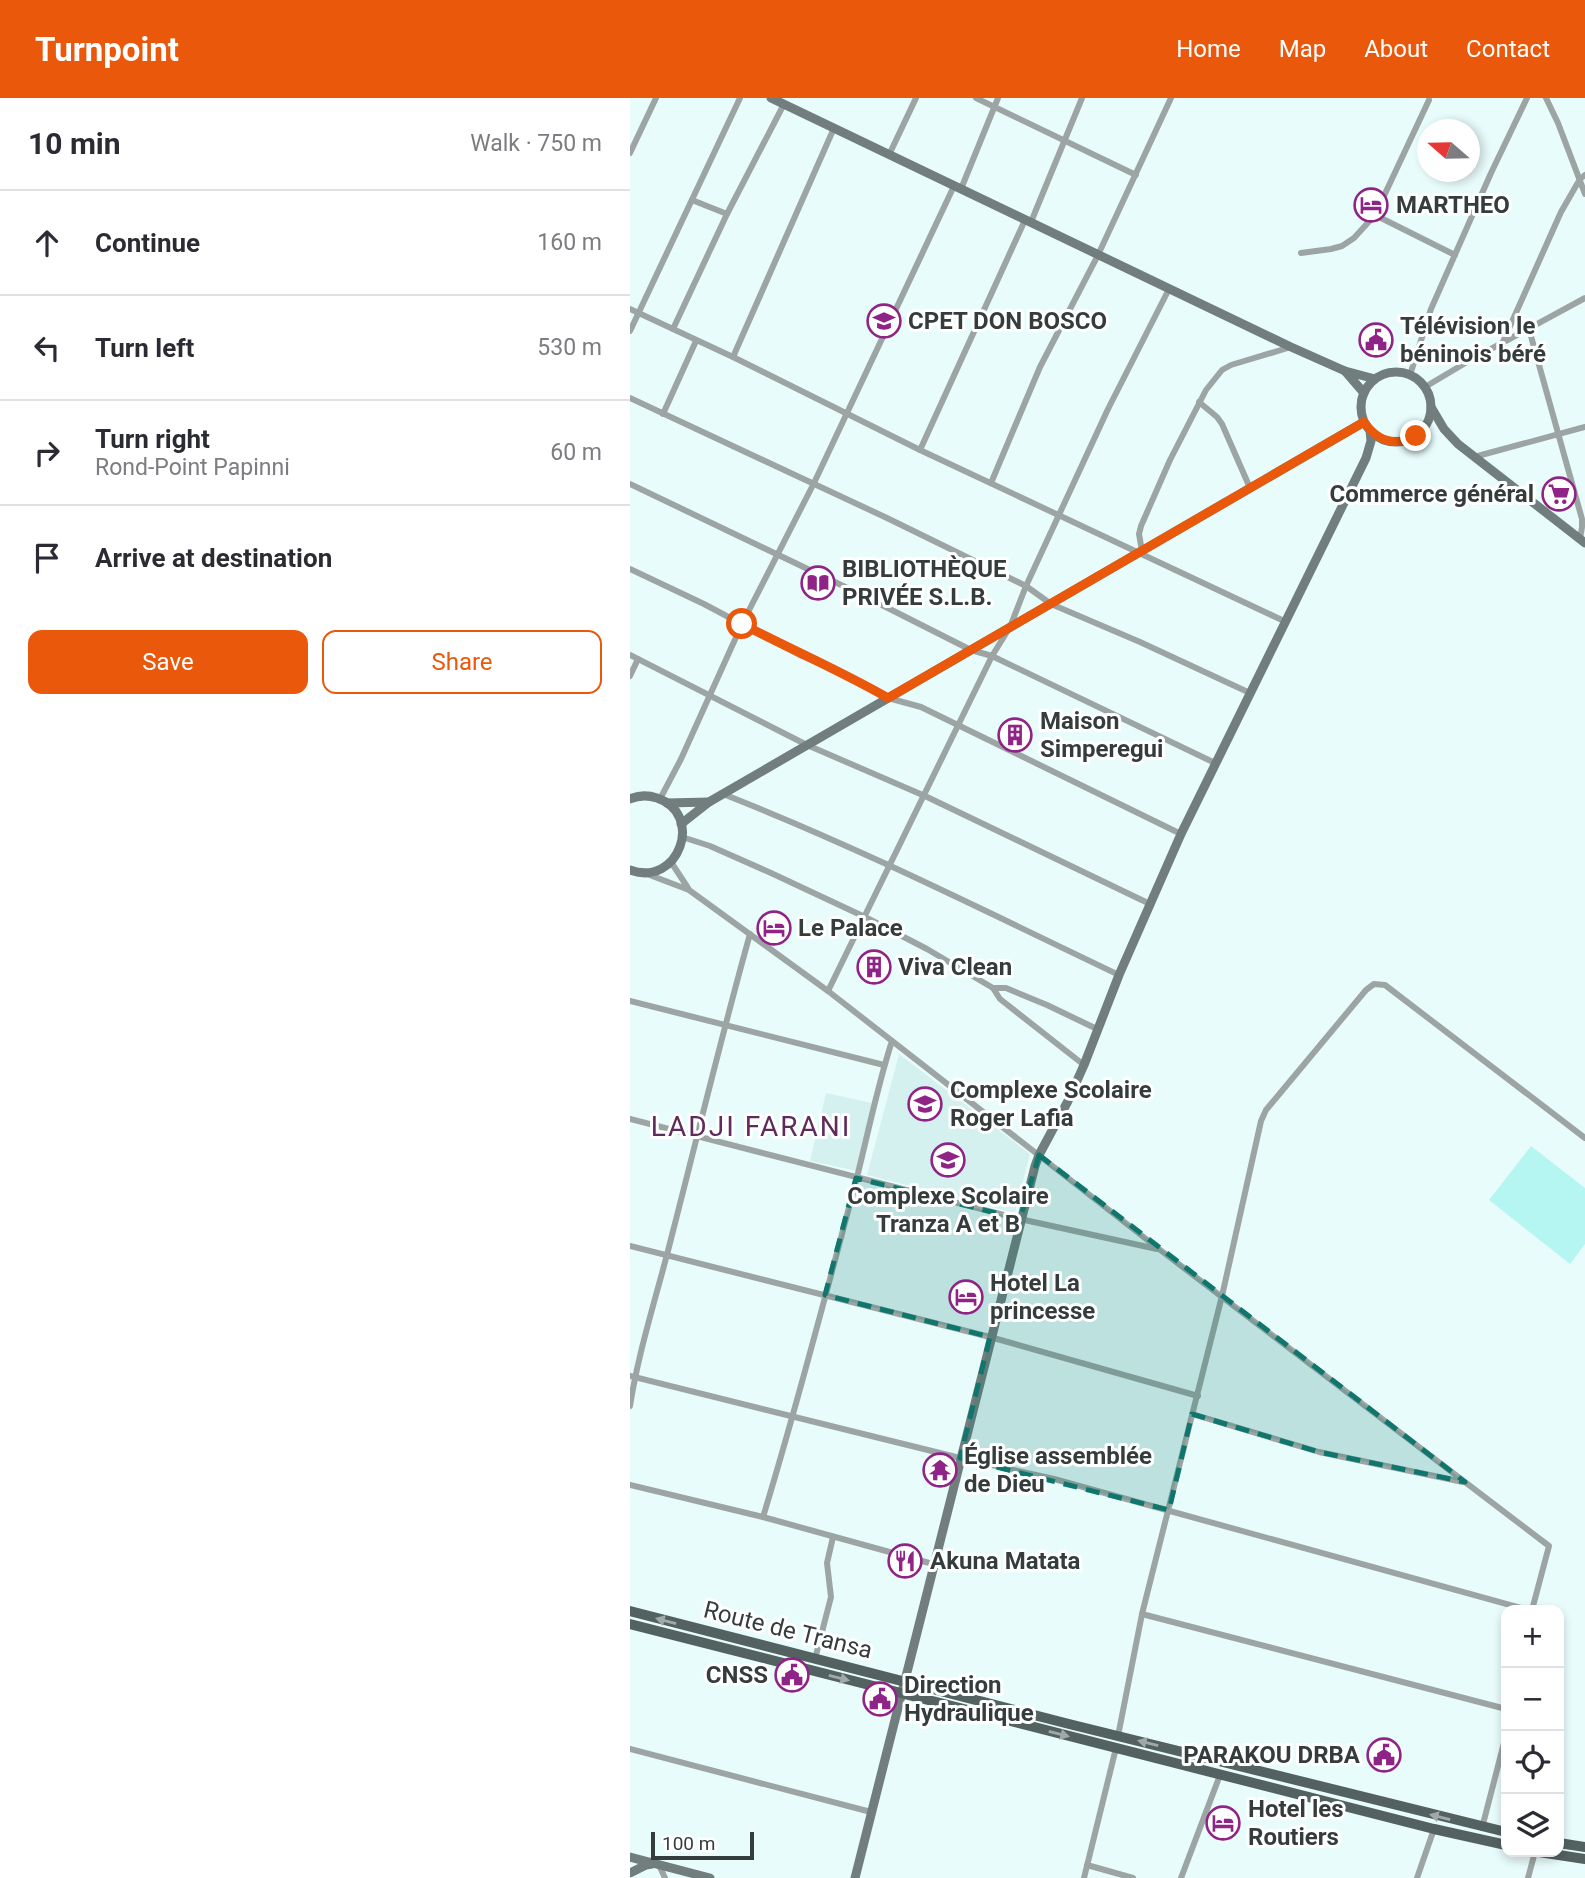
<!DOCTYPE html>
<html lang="en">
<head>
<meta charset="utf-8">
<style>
  :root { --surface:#fff; --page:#f2f2f3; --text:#2b2b33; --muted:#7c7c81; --line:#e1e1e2; --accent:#ea580c }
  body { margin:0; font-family:Roboto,sans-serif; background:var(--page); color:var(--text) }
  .controls { position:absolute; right:21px; bottom:21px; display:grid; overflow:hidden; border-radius:14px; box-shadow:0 4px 10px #0003 }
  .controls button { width:63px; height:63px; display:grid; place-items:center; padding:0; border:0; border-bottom:2px solid var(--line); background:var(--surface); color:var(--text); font:35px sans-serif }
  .compass { position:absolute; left:787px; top:21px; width:63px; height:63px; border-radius:50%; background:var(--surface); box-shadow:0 4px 10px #0003; rotate:290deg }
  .scale { position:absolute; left:21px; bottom:18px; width:103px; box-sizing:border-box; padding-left:7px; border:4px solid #353d3c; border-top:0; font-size:19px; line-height:24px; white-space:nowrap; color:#353d3c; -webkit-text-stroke:5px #fff; paint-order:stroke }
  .stop { position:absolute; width:21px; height:21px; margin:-16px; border:5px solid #ea580c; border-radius:50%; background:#fff }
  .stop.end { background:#ea580c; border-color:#fff; box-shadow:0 2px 7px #0008 }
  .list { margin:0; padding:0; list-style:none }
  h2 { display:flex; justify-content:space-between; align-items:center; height:91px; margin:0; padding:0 28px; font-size:30px }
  h2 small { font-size:23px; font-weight:400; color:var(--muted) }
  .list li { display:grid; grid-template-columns:46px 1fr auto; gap:21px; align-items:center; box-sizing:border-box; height:105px; padding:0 28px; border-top:2px solid var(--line) }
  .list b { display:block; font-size:26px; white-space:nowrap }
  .list p { margin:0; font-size:23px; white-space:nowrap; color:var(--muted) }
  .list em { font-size:23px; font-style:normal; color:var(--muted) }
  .actions { display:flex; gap:14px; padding:21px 28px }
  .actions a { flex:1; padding:16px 0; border:2px solid var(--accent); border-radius:14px; text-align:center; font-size:24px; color:var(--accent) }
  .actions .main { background:var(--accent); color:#fff }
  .icon { flex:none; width:38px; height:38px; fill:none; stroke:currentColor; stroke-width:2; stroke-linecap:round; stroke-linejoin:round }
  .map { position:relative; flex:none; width:955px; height:1780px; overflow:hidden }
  header { display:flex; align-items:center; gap:42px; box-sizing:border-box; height:98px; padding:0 35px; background:var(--accent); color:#fff }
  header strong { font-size:33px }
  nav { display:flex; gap:38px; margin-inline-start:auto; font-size:24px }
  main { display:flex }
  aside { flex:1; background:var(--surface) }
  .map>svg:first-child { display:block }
  .built { fill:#d4f1f0 }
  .green { fill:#b5f6f2 }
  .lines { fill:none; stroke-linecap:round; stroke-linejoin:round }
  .street { stroke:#9da5a4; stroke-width:6 }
  .secondary { stroke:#717e7d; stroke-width:9 }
  .primary { stroke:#536261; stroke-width:10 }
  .oneway { fill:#a0a9a8 }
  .route { stroke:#ea580c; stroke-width:9 }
  .marked { fill:#0f766e; fill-opacity:0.2; stroke:#0f766e; stroke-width:5; stroke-dasharray:14 9; stroke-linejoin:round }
  .labels { text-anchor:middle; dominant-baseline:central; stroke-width:6; stroke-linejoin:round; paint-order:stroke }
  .poi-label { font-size:24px; font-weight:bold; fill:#353d3c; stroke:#fff; text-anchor:start }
  .street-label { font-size:24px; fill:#353d3c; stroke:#fff }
  .quarter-label { font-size:28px; letter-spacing:2px; fill:#5f2b5a; stroke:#fff }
</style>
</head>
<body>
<header>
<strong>Turnpoint</strong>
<nav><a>Home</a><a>Map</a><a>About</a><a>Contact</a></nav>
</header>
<main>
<aside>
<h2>10 min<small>Walk · 750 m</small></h2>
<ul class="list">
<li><svg class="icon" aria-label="ahead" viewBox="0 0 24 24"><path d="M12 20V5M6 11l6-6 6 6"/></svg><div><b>Continue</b></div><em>160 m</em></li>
<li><svg class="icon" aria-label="left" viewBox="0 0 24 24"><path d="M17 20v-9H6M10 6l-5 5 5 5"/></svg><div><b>Turn left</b></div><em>530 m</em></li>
<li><svg class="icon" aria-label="right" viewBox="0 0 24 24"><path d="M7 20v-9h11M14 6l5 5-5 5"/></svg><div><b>Turn right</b><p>Rond-Point Papinni</p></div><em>60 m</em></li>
<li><svg class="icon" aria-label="arrive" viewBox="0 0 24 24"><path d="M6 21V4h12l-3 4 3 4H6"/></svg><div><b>Arrive at destination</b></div></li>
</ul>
<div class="actions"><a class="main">Save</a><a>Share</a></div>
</aside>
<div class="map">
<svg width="955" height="1780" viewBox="0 0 955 1780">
  <rect width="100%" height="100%" fill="#e8fcfb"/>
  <!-- built -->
  <g class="built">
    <polygon points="269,956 400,1056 385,1115 237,1077"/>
    <polygon points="196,995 242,1005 227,1073 180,1063"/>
  </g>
  <!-- green -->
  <polygon class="green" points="901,1048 955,1090 955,1146 940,1166 859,1102"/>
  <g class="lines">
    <!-- street -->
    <g class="street">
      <polyline points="346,0 506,77"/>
      <polyline points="916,0 928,25 955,96"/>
      <polyline points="0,55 26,0"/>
      <polyline points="259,57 286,0"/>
      <polyline points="331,91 368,0"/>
      <polyline points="62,102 97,116"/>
      <polyline points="745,117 825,157"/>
      <polyline points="401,124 452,0"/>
      <polyline points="671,155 701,151 712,148 724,140 745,117 799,2"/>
      <polyline points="0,211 103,259 290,352 654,523"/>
      <polyline points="43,231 97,116 154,6"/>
      <polyline points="899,231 952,421 952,429 950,441"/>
      <polyline points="0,233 110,0"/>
      <polyline points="872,246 931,114 950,81 955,77"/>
      <polyline points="103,259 204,30"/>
      <polyline points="780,277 801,211 861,75 897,0"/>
      <polyline points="795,289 837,264 955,200"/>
      <polyline points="0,300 257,420 396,488 421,506 510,544 620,595"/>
      <polyline points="569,304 587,319 592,326 620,390"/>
      <polyline points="33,316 66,243"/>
      <polyline points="290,352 395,122"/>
      <polyline points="844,359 955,329"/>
      <polyline points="361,385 410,269 468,157 541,0"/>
      <polyline points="0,386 230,496 341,552 362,558 585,665"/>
      <polyline points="512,453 509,436 511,428 540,362 576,292 592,272 601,267 661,249"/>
      <polyline points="0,471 74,506 172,558 221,579 258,600 291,609 551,736"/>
      <polyline points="0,557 177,647 295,698 520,806"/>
      <polyline points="0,578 8,561"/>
      <path d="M93,696c135,53 264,118 396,181"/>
      <polyline points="30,701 51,661 112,526 184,385 324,88"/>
      <polyline points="52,739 80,748 141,775 235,819 297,851 363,890 370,901 454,967"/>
      <polyline points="41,764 58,790"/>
      <polyline points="17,776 59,792 198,893 529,1151 919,1448 902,1512"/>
      <polyline points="363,890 376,890 417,907 467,931"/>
      <polyline points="198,893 362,558 380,529 396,488 478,311 539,191"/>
      <polyline points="0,903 254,967"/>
      <polyline points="0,1021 390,1121 527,1151"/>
      <polyline points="0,1148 360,1239 568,1298"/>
      <polyline points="0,1278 330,1360 424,1381 898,1512"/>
      <path d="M0,1308c9,-58 28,-114 42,-171 26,-101 50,-201 78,-301"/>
      <polyline points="562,1316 689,1354 833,1384"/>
      <polyline points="0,1387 133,1419 303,1466"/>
      <path d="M133,1419c34,-111 63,-223 93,-336 12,-47 21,-94 36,-140"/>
      <polyline points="512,1516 876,1611"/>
      <polyline points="185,1561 201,1499 197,1465 203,1439"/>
      <polyline points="488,1638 512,1516 592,1198 631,1023 636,1012 736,892 744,886 755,887 955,1040"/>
      <polyline points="0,1651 241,1714"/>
      <polyline points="852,1730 876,1637"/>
      <polyline points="29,1767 35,1780"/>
      <polyline points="457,1767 503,1780"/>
      <polyline points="454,1780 486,1650"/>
      <polyline points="551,1780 590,1677"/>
      <polyline points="787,1780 804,1731"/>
      <polyline points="898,1780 905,1754"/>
    </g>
    <!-- secondary -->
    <g class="secondary">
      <polyline points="141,0 661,249 715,273"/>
      <circle cx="766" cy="309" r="35"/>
      <polyline points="734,295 715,273 745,281"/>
      <polyline points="801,309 814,331 828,346 955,445"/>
      <path d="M0,701c9,-4 18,-4 27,-1 48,16 22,90 -27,72"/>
      <polyline points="37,705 79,704"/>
      <polyline points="51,726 79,704 734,324"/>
      <polyline points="0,1759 80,1780"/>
      <polyline points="0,1775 16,1767 22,1766"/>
      <polyline points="225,1780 405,1068 409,1057 438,1003 454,967 489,877 551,736 736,360 741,343 740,332"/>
    </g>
    <!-- primary -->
    <g class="primary">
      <polyline points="0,1513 439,1626 876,1734"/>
      <polyline points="0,1526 804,1731 876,1747"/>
      <polyline points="929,1745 955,1749"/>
      <polyline points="909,1754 955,1761"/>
    </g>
  </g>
  <!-- one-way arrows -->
  <defs><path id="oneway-solid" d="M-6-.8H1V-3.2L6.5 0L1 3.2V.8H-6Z" transform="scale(1.75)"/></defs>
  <g class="oneway">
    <use href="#oneway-solid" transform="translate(36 1523) rotate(-165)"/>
    <use href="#oneway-solid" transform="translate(209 1580) rotate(14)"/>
    <use href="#oneway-solid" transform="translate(429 1636) rotate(14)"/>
    <use href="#oneway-solid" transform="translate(518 1645) rotate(-166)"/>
    <use href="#oneway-solid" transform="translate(810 1719) rotate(-166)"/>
  </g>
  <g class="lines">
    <!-- route -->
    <path class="route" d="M112,526c48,25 99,47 146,74l476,-276c13,19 31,25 52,14"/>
  </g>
  <!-- marked area -->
  <path class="marked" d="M409,1057l426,327 -146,-30 -127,-38 -23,96 -209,-52 30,-121 -165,-42 31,-117 164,41z"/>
  <!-- icons -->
  <defs>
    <symbol id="hotel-ring" viewBox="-11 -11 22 22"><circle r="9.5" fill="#fff" stroke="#8f2386" stroke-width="1.5"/><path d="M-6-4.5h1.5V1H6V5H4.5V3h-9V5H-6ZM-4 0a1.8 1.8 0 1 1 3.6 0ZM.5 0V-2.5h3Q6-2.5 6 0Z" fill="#8f2386"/></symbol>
    <symbol id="school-ring" viewBox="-11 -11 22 22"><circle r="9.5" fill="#fff" stroke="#8f2386" stroke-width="1.5"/><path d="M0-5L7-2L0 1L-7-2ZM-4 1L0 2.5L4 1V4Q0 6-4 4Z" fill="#8f2386"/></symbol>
    <symbol id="civic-ring" viewBox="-11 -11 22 22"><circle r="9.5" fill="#fff" stroke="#8f2386" stroke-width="1.5"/><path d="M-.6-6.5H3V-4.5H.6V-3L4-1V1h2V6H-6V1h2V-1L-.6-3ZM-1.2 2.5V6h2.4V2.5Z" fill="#8f2386"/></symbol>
    <symbol id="supermarket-ring" viewBox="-11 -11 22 22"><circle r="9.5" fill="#fff" stroke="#8f2386" stroke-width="1.5"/><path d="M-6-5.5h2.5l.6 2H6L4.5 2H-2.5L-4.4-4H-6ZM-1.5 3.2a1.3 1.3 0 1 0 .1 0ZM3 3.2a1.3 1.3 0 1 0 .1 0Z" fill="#8f2386"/></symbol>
    <symbol id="library-ring" viewBox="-11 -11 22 22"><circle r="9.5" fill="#fff" stroke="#8f2386" stroke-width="1.5"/><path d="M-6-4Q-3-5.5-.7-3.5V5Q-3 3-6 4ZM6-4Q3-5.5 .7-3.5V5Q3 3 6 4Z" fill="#8f2386"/></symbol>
    <symbol id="building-ring" viewBox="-11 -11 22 22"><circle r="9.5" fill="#fff" stroke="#8f2386" stroke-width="1.5"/><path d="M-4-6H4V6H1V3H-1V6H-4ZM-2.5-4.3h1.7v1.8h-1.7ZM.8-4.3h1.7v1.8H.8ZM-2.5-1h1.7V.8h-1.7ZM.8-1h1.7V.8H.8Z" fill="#8f2386"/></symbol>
    <symbol id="temple-ring" viewBox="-11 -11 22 22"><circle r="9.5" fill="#fff" stroke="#8f2386" stroke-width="1.5"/><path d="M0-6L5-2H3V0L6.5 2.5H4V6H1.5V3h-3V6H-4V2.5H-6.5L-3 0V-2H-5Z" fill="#8f2386"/></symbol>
    <symbol id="restaurant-ring" viewBox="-11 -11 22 22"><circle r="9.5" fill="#fff" stroke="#8f2386" stroke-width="1.5"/><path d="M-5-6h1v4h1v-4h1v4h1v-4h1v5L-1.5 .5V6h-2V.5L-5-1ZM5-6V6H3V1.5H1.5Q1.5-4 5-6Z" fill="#8f2386"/></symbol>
  </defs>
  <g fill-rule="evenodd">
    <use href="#hotel-ring" x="722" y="88" width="38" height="38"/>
    <use href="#school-ring" x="235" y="204" width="38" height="38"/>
    <use href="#civic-ring" x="727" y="223" width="38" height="38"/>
    <use href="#supermarket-ring" x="910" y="377" width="38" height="38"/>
    <use href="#library-ring" x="169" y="466" width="38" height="38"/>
    <use href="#building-ring" x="366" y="618" width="38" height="38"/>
    <use href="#hotel-ring" x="125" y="811" width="38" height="38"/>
    <use href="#building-ring" x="225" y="850" width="38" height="38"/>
    <use href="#school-ring" x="276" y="987" width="38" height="38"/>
    <use href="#school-ring" x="299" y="1043" width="38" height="38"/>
    <use href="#hotel-ring" x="317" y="1180" width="38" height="38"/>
    <use href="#temple-ring" x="291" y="1353" width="38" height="38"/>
    <use href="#restaurant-ring" x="256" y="1444" width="38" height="38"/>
    <use href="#civic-ring" x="143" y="1558" width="38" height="38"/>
    <use href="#civic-ring" x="231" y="1582" width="38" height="38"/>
    <use href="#civic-ring" x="735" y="1638" width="38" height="38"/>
    <use href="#hotel-ring" x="574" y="1706" width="38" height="38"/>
  </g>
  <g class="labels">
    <!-- poi labels -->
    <g class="poi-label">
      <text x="766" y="107">MARTHEO</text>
      <text x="278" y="223">CPET DON BOSCO</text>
      <text x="770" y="228">Télévision le<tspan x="770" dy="28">béninois béré</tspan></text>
      <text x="904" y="396" text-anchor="end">Commerce général</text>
      <text x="212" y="471">BIBLIOTHÈQUE<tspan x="212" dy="28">PRIVÉE S.L.B.</tspan></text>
      <text x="410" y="623">Maison<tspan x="410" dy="28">Simperegui</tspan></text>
      <text x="168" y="830">Le Palace</text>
      <text x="268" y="869">Viva Clean</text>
      <text x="320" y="992">Complexe Scolaire<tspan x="320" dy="28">Roger Lafia</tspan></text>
      <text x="318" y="1098" text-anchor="middle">Complexe Scolaire<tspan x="318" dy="28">Tranza A et B</tspan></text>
      <text x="360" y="1185">Hotel La<tspan x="360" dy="28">princesse</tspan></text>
      <text x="334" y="1358">Église assemblée<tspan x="334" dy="28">de Dieu</tspan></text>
      <text x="300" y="1463">Akuna Matata</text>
      <text x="138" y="1577" text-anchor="end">CNSS</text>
      <text x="274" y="1587">Direction<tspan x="274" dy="28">Hydraulique</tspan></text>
      <text x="730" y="1657" text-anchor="end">PARAKOU DRBA</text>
      <text x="618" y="1711">Hotel les<tspan x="618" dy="28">Routiers</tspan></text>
    </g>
    <!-- street labels -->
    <g class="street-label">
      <text transform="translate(158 1532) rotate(14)">Route de Transa</text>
    </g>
    <!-- quarter labels -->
    <g class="quarter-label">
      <text x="121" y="1028">LADJI FARANI</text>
    </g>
  </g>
</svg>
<div class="controls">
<button>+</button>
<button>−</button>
<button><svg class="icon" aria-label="locate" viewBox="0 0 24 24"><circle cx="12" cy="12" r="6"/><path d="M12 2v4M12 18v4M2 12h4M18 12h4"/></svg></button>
<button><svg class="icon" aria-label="layers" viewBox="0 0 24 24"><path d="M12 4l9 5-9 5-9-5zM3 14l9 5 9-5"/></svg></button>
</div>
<svg class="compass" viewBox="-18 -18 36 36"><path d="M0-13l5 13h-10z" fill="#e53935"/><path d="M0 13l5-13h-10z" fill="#7c7c81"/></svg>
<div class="scale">100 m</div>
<div class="stop" style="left:112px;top:526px"></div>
<div class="stop end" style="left:786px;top:338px"></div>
</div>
</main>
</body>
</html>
